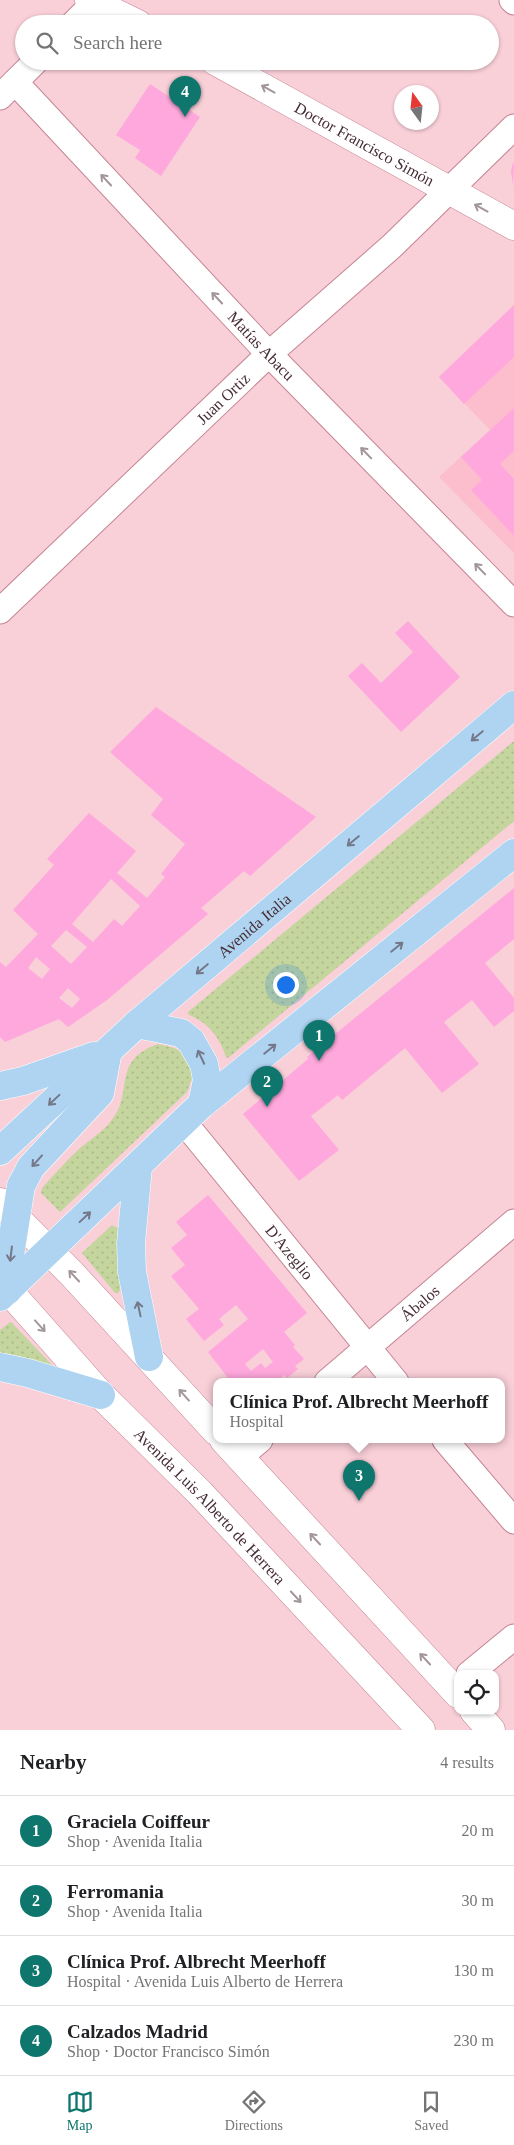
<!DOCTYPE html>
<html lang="en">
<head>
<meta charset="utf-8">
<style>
  :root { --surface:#fff; --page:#f6f6f6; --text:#202124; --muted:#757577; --line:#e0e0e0; --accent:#0f766e }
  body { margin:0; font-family:Georgia,serif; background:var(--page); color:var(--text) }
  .controls { position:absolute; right:15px; bottom:15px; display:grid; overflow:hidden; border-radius:10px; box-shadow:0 1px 4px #0004 }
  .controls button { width:45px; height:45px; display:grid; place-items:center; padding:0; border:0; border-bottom:1px solid var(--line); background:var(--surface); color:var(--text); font:25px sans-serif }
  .compass { position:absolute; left:394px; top:85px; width:45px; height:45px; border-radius:50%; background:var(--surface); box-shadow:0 1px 4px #0004; rotate:345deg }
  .you { position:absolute; left:285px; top:984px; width:18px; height:18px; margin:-12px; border:4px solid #fff; border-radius:50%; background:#1a73e8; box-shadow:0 0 0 8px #1a73e833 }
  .badge { display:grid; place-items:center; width:32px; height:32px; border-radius:50%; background:var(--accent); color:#fff; font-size:16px; font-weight:700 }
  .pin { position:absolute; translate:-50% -41px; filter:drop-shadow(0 1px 2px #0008) }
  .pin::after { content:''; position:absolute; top:26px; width:18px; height:15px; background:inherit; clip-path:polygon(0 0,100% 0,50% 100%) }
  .popup { position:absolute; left:213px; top:1378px; width:292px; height:65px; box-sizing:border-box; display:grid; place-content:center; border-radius:10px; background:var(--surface); filter:drop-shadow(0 1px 4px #0005); font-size:16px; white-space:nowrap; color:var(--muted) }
  .popup b { font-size:19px; color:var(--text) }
  .popup::after { content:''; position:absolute; left:50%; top:100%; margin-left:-10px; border:10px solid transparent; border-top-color:var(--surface) }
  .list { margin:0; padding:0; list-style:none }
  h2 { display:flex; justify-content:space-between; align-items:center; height:65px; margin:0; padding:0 20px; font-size:21px }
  h2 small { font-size:16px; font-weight:400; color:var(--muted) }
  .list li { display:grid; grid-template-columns:32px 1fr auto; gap:15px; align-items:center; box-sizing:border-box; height:70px; padding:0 20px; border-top:1px solid var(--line) }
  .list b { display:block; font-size:19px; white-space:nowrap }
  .list p { margin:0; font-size:16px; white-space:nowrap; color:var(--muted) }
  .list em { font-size:16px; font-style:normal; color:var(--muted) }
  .icon { flex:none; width:28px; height:28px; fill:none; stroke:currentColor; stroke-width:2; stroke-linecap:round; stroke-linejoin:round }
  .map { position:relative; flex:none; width:514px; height:1730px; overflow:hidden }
  .search { position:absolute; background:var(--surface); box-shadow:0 1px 4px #0004; left:15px; right:15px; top:15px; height:55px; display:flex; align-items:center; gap:12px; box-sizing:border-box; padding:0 18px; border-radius:28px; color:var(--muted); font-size:19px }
  .sheet { height:345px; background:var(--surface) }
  nav { display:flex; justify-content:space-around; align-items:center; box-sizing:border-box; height:70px; border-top:1px solid var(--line); background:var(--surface); font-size:14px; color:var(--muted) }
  nav a { display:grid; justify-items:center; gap:2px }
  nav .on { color:var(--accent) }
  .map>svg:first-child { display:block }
  .built { fill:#fcbecd }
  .grass { fill:url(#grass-dots) }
  .building { fill:#ffa8dd; fill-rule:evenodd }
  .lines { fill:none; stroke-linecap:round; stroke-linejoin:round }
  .minor-casing { stroke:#c58595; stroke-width:27 }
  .tertiary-casing { stroke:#c58595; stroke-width:29 }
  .secondary-casing { stroke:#c58595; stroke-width:29 }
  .primary-casing { stroke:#fff; stroke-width:29 }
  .minor { stroke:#fff; stroke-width:25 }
  .tertiary { stroke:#fff; stroke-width:28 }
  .secondary { stroke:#fff; stroke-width:28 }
  .primary { stroke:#aed4f2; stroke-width:28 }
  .oneway { stroke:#a29699 }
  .oneway2 { stroke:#757889 }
  .labels { text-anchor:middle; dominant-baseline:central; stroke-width:5; stroke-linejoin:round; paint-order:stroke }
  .street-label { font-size:16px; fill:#462c33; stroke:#fde0e7 }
</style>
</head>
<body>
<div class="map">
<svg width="514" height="1730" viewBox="0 0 514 1730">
  <defs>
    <pattern id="grass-dots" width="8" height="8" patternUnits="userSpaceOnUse" patternTransform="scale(1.25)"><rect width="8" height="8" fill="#c4d69e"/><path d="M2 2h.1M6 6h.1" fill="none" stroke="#aab889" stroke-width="1.8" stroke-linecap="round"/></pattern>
  </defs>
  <rect width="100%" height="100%" fill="#f9cfd8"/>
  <!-- built -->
  <polygon class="built" points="514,305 514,553 439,477 490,430 439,377"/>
  <!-- grass -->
  <g class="grass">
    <path d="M514,741v80l-286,237 -2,-1c-6,-19 -18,-35 -37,-42l-1,-3z"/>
    <path d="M158,1044c24,5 26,7 36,29l-7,19 -127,120 -19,-19 1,-5c12,-13 24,-27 37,-39 10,-9 24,-17 32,-28 24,-28 -1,-60 47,-77z"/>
    <polygon points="112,1225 119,1229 120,1290 118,1293 115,1293 82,1253"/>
    <polygon points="10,1322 12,1323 56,1369 0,1356 0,1330"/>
  </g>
  <!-- building -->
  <g class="building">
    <polygon points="150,84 200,117 161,176 135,158 140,150 116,135"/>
    <polygon points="513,163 514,163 513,185 511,171"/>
    <polygon points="514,305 514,357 464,404 439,377"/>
    <polygon points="514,408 514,451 500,464 514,479 514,536 471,490 482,480 461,457"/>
    <polygon points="408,621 460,677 401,732 348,676 362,663 381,683 413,652 395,633"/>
    <path d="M156,707l160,110 -66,59 -6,-5 -43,37 7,6 -101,86 -39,27 -9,-8 -54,23 -5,-5v-75l6,5 32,-33 -25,-24 41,-45 -7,-6 42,-46 47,38 -19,22 30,25 18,-21 -4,-3 24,-30 -34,-29 12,-16 -53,-47zM111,879l29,27 -18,20 -8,-7 -21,23 -21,-18zM66,930l21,17 -16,17 -20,-18zM36,957l14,12 -8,10 -14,-11zM68,988l12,11 -8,9 -13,-10z"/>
    <polygon points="514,888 514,939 485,963 514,998 514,1011 494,1027 472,1000 444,1022 479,1064 442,1093 405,1048 342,1100 338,1095 311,1116 339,1150 299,1181 243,1114 308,1059 307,1057"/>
    <path d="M208,1195l99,118 -23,19 11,13 -2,2 11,12 -9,7 3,3 -11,9 -3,-3 -7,7h-46l-23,-30 40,-33 -12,-14 -17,14 5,6 -20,16 -18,-22 13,-10 -28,-33 14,-11 -14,-17 16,-13 -11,-13zM263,1349l10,13 -8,6 -4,-5 -10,8 -6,-7z"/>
  </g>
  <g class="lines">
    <defs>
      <g id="minor">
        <polyline points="512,0 514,2"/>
        <polyline points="73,24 97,0"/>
        <path id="s1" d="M15,82l254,272 245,250"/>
        <polyline points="0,97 36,61"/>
        <path id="s2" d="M0,611l269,-257 123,-108 122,-119"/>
        <path id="s3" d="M183,1121l213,261"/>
        <path id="s4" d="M327,1382l187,-160"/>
        <polyline points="445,1440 514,1521"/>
        <polyline points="240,1457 260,1440"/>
        <polyline points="469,1674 514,1637"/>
      </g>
      <g id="tertiary">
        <polyline points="89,0 138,24"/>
        <path id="s5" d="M215,61l299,165"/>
      </g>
      <g id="secondary">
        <polyline points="0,1202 72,1274 216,1431"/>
        <path id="s6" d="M0,1281l101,114 99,98 221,237"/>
        <polyline points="224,1440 458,1694"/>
        <polyline points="474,1711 491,1730"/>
      </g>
      <g id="primary">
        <polyline points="137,1024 181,1033 191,1041 204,1064 207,1080 202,1104"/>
        <polyline points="0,1086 23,1081 94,1056"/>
        <path id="s7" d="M0,1151l137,-127 377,-319"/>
        <polyline points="138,1167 131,1243 132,1272 149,1357"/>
        <polyline points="8,1290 10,1255 21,1186 31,1167 100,1093 108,1051"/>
        <polyline points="0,1297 202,1104 514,853"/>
        <polyline points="0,1367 28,1373 101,1395"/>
      </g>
    </defs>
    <!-- minor casing -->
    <use href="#minor" class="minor-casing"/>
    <!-- tertiary casing -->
    <use href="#tertiary" class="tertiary-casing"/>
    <!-- secondary casing -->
    <use href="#secondary" class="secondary-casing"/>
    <!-- primary casing -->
    <use href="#primary" class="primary-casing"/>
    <!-- minor -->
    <use href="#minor" class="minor"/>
    <!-- tertiary -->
    <use href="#tertiary" class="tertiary"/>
    <!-- secondary -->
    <use href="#secondary" class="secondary"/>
    <!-- primary -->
    <use href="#primary" class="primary"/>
  </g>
  <!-- one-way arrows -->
  <defs><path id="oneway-shaft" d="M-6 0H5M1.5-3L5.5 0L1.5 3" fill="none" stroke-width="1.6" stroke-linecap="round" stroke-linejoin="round" transform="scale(1.25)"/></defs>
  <g class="oneway">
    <use href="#oneway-shaft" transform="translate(268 89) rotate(-151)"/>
    <use href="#oneway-shaft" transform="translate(106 180) rotate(-133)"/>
    <use href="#oneway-shaft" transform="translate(481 208) rotate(-151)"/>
    <use href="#oneway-shaft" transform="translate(217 298) rotate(-133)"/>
    <use href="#oneway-shaft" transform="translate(366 453) rotate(-134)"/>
    <use href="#oneway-shaft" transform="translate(480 569) rotate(-134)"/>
    <use href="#oneway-shaft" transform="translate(74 1276) rotate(-133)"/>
    <use href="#oneway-shaft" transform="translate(40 1326) rotate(48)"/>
    <use href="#oneway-shaft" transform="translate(184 1395) rotate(-132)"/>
    <use href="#oneway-shaft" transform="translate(315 1539) rotate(-133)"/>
    <use href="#oneway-shaft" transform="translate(296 1597) rotate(47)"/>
    <use href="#oneway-shaft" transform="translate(425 1659) rotate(-133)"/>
  </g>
  <g class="oneway2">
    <use href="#oneway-shaft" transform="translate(477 736) rotate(140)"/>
    <use href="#oneway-shaft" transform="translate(353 841) rotate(140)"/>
    <use href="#oneway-shaft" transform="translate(397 947) rotate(-39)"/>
    <use href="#oneway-shaft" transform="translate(202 969) rotate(140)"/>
    <use href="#oneway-shaft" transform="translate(270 1049) rotate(-39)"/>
    <use href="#oneway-shaft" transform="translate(201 1057) rotate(-115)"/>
    <use href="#oneway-shaft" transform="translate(54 1100) rotate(137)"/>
    <use href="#oneway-shaft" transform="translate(37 1161) rotate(132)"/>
    <use href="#oneway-shaft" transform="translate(85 1217) rotate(-43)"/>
    <use href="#oneway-shaft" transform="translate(11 1254) rotate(97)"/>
    <use href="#oneway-shaft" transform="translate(139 1309) rotate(-102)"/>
  </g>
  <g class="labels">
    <!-- street labels -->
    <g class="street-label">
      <text stroke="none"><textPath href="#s5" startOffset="171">Doctor Francisco Simón</textPath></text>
      <text stroke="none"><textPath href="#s1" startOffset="361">Matías Abacu</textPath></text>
      <text stroke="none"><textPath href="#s2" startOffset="308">Juan Ortiz</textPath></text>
      <text stroke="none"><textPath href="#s7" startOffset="340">Avenida Italia</textPath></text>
      <text stroke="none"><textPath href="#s3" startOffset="169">D'Azeglio</textPath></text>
      <text stroke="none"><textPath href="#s4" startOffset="122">Ábalos</textPath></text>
      <text stroke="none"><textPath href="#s6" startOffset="308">Avenida Luis Alberto de Herrera</textPath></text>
    </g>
  </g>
</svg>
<div class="controls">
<button><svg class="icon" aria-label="locate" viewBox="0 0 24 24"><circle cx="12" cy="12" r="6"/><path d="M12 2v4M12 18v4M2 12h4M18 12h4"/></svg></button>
</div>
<svg class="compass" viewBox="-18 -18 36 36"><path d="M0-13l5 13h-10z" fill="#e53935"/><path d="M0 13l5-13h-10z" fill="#757577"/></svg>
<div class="you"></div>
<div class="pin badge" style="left:319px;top:1061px">1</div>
<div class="pin badge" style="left:267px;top:1107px">2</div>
<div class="pin badge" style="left:359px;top:1501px">3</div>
<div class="popup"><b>Clínica Prof. Albrecht Meerhoff</b>Hospital</div>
<div class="pin badge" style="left:185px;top:117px">4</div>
<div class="search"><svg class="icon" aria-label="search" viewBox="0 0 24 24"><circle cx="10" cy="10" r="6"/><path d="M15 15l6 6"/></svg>Search here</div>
</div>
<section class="sheet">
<h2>Nearby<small>4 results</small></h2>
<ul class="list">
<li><span class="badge">1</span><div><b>Graciela Coiffeur</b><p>Shop · Avenida Italia</p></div><em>20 m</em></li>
<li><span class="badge">2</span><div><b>Ferromania</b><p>Shop · Avenida Italia</p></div><em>30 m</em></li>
<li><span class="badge">3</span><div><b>Clínica Prof. Albrecht Meerhoff</b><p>Hospital · Avenida Luis Alberto de Herrera</p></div><em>130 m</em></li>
<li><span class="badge">4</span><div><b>Calzados Madrid</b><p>Shop · Doctor Francisco Simón</p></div><em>230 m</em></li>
</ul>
</section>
<nav>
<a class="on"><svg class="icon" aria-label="map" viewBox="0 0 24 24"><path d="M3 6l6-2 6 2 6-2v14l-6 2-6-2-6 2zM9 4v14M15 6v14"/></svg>Map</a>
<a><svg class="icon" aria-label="directions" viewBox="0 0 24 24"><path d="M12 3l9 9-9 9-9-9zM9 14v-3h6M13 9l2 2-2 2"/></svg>Directions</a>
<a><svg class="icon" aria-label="saved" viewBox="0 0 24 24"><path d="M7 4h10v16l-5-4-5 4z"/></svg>Saved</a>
</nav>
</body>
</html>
